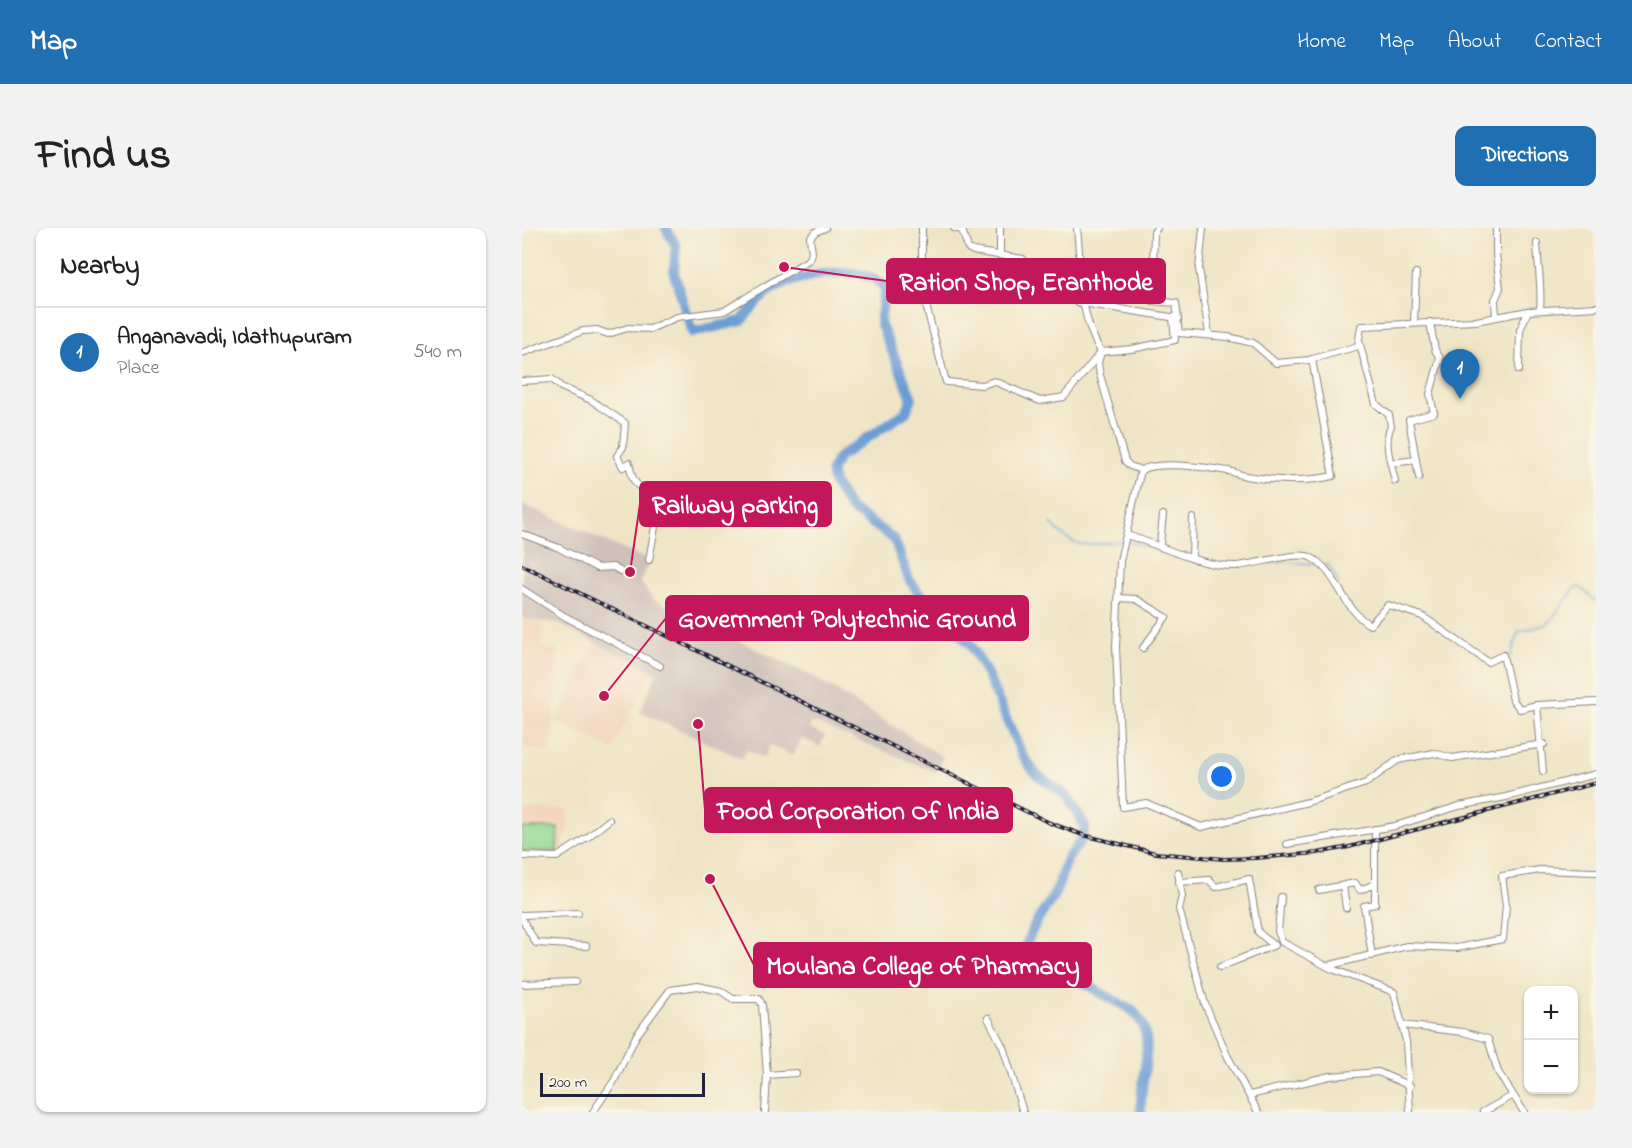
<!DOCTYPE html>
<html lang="en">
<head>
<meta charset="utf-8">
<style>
  :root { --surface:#fff; --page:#f2f2f2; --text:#222; --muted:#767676; --line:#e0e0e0; --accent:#1f6fb2 }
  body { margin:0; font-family:"Indie Flower",sans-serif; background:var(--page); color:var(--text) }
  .controls { position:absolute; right:18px; bottom:18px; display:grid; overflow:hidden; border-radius:12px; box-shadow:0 2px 4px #0004 }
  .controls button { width:54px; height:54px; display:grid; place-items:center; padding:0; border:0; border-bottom:2px solid var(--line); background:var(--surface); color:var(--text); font:30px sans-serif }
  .scale { position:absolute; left:18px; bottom:15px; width:165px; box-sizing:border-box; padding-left:6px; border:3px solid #22223b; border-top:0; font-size:16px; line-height:21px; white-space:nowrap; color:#22223b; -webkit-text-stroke:4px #fcf5e5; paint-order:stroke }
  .you { position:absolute; left:700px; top:549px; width:21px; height:21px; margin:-15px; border:4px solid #fff; border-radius:50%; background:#1a73e8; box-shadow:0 0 0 9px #1a73e833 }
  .badge { display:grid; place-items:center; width:39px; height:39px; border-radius:50%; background:var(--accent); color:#fff; font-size:20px; font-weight:700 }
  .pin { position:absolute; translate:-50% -50px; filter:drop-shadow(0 2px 3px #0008) }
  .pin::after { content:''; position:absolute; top:32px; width:21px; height:18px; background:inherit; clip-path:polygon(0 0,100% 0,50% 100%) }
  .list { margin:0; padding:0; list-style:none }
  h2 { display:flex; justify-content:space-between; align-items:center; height:78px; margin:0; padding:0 24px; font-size:26px }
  h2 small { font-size:20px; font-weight:400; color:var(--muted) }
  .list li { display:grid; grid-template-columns:39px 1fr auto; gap:18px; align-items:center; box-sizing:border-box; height:90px; padding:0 24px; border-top:2px solid var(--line) }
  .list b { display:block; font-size:22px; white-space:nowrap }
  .list p { margin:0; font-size:20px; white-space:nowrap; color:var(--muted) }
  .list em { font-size:20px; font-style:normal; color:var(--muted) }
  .map { position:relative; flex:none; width:1074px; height:884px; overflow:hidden; border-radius:12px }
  header { display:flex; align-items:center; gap:36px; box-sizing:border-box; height:84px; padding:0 30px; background:var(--accent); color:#fff }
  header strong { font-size:28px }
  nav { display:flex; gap:33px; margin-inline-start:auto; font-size:21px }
  .intro { display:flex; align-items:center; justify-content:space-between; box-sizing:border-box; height:144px; padding:0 36px }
  h1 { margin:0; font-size:42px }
  .button { padding:15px 27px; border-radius:12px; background:var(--accent); color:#fff; font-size:21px; font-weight:700 }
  main { display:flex; gap:36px; padding:0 36px }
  aside { flex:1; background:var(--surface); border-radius:12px; box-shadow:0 2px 4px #0004 }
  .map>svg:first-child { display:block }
  .built { fill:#f2d5bd }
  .industrial { fill:#cfc1ba }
  .green { fill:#90d893; stroke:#597d67; stroke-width:1.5 }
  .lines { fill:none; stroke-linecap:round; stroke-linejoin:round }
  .stream { stroke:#6c9dd6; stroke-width:1.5 }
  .river { stroke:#6c9dd6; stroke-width:10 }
  .minor-casing { stroke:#888480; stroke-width:8 }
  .minor { stroke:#fff; stroke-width:6 }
  .rail-casing { stroke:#22223b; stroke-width:4 }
  .rail { stroke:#fcf5e5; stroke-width:1.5; stroke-dasharray:4.5; stroke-linecap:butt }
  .leader { fill:none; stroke:#c2185b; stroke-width:2 }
  .callout-dot { fill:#c2185b; stroke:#fcf5e5; stroke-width:2 }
  .callout { fill:#c2185b; stroke:#c2185b; stroke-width:2 }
  .callout-label { font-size:26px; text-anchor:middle; font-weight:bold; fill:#fff }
</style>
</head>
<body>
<header>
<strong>Map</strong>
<nav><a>Home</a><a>Map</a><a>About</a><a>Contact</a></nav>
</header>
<div class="intro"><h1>Find us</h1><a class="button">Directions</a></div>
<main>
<aside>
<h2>Nearby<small></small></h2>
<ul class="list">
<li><span class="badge">1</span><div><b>Anganavadi, Idathupuram</b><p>Place</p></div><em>540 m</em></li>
</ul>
</aside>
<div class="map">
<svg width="1074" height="884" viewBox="0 0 1074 884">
  <rect width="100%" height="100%" fill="#fcf5e5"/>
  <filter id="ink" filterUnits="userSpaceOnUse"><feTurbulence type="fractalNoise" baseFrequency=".0167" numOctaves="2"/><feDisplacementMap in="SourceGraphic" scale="12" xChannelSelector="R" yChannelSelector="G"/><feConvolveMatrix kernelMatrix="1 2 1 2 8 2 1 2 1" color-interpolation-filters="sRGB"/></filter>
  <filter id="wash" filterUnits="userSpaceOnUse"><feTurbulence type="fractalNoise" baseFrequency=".008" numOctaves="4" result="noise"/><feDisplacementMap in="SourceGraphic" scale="24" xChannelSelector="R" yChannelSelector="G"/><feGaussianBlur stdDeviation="1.35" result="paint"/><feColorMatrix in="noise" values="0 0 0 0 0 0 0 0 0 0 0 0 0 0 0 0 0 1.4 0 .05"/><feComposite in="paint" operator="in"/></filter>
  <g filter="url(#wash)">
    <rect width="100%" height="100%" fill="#efe5c6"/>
    <!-- built -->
    <g class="built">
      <polygon points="0,392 21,394 19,420 37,422 29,523 0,520"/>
      <polygon points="73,415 129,443 90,522 34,493"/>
      <polygon points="46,581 46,605 37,626 0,626 0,582"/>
    </g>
    <!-- industrial -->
    <polygon class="industrial" points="0,276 128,333 118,354 132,372 290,448 421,529 414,544 290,494 287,500 303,508 298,519 280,510 271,528 248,517 242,530 225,522 220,531 118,484 135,445 34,395 0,391"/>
    <!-- green -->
    <polygon class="green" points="0,600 36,600 35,624 0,623"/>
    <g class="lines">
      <!-- stream -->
      <g class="stream">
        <path d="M529,295c26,31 37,20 72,18"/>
        <polyline points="605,313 678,336"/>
        <polyline points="748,334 794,336"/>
        <polyline points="802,336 806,336 816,354"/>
        <polyline points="989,428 996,404 1026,396 1053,360 1058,359 1074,373"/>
      </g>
      <!-- river -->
      <path class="river" d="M144,0l10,18 -2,27 18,59 50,-11c8,-11 17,-23 29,-30 26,-17 92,-30 114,-3l-5,35 32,75 -6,14 -67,45 -8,14 3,13 16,24 44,31 15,40 9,13 53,53 15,27 36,83 14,19 31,22 18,30c-4,20 -7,17 -17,32 -6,8 -6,21 -11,31 -7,17 -46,58 -25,78l50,15 51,29c27,27 5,66 8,101"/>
    </g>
  </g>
  <g filter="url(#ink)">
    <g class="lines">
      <defs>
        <g id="minor">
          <polyline points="400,0 400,62 424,154 461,157 472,153 518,173 542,169 579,124 610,121 653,112 651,90"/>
          <polyline points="432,0 440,2 446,20 451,23 501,31 511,47 533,52 543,68 554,74 655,90 657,105 706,109 731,115 754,135 787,132 836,118 839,98 954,93 1006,83 1074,79"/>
          <polyline points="478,0 478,26"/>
          <path d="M555,0c5,45 0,83 24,124l-3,11 2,12 25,86 5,5 11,4 -21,91 -4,86 7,160 23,-4 55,24 107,-25 58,-19 32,-23 36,-7 18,5 92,-14"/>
          <polyline points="635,0 632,4 631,39 618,36 622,53 630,54 631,73 654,75 656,92"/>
          <polyline points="681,0 677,41 687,106"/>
          <path d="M1015,15c1,23 5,45 3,67"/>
          <polyline points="974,89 973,72 978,60 974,26 974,0"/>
          <polyline points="892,95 894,45"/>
          <path d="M837,113l17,63 13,11 2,11c-8,17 0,37 4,55"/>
          <polyline points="0,125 61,103 75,102 86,106 106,100 128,101 155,89 202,83 288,31 290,25 288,10 293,4 303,0"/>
          <polyline points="997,142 998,102 1006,83"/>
          <path d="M0,153l30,-2 9,8 30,13 34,23 -2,24 -6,9 6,11 6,-4c3,11 2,19 14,26l9,-1 7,17 -10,55"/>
          <polyline points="869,235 894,232"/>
          <path d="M619,242c18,-9 66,-3 87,1 6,1 12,4 18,5 26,5 62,6 87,0l-21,-117"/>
          <polyline points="897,249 887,192 912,185 908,166 918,130 913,122 908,94"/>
          <polyline points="0,306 37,320 75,340 91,339 98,343"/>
          <path d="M604,307c36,10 73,32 111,31 16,-1 60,-15 73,-9 28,14 32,52 60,68l18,-20 34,11 66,46 15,-7 10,45 7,9 17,-4 59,-3"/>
          <polyline points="638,316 641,287"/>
          <polyline points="670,330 671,290"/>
          <polyline points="0,361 42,388 138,438"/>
          <polyline points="597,370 614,371 644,389 621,420"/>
          <polyline points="1015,477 1021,543"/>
          <polyline points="765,616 873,598 937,578 984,569 1074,546"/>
          <polyline points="0,628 35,629 66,609 87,592"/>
          <polyline points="656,644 660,668 657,681 683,776 706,829 736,884"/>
          <polyline points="657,654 687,652 694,659 727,651 736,704 751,717"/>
          <polyline points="821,658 824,680"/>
          <polyline points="797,662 833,655 838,662 853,656"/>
          <polyline points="759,669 756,703 760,714 810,741 872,764 884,813 888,884"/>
          <polyline points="0,687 56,685"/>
          <polyline points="0,691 14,715 64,718"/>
          <polyline points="850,728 842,678 853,676 853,601"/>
          <polyline points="805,738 885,718 935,720 981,711 984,677 980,648 1018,642 1074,644"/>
          <polyline points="698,739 753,717"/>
          <polyline points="0,756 53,754"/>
          <polyline points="466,790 481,819 501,884"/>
          <polyline points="880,797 941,804 966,811 976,844 1002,884"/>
          <polyline points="728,867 808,848 856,844 888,858"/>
          <polyline points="71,884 92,853 114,808 148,762 176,758 199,763 211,771 237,771 240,777 245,847"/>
          <polyline points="243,884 245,847 274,845"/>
          <polyline points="961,884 990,868"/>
        </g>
      </defs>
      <!-- minor casing -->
      <use href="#minor" class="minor-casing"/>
      <!-- minor -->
      <use href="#minor" class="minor"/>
      <defs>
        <polyline id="rail" points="0,337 528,595 561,607 634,625 702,631 734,630 795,625 827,619 1074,555"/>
      </defs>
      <!-- rail casing -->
      <use href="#rail" class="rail-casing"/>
      <!-- rail -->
      <use href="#rail" class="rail"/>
    </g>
  </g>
  <!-- callouts -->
  <path class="leader" d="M262 39L365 53M108 344L118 276M82 468L144 390M176 496L183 582M188 651L232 737"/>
  <g class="callout-dot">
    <circle cx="262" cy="39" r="6"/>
    <circle cx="108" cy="344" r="6"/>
    <circle cx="82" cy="468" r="6"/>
    <circle cx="176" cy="496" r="6"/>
    <circle cx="188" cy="651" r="6"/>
  </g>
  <g class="callout">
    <rect x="365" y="31" width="278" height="44" rx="6"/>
    <rect x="118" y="254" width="191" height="44" rx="6"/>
    <rect x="144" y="368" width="362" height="44" rx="6"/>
    <rect x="183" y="560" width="307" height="44" rx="6"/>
    <rect x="232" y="715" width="337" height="44" rx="6"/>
  </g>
  <g class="callout-label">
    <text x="504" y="62">Ration Shop, Eranthode</text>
    <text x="213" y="285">Railway parking</text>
    <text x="325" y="399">Government Polytechnic Ground</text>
    <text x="336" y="591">Food Corporation Of India</text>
    <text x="401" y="746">Moulana College of Pharmacy</text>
  </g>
</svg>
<div class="controls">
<button>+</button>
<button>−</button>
</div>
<div class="scale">200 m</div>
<div class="you"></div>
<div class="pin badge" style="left:938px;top:171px">1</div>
</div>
</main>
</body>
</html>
